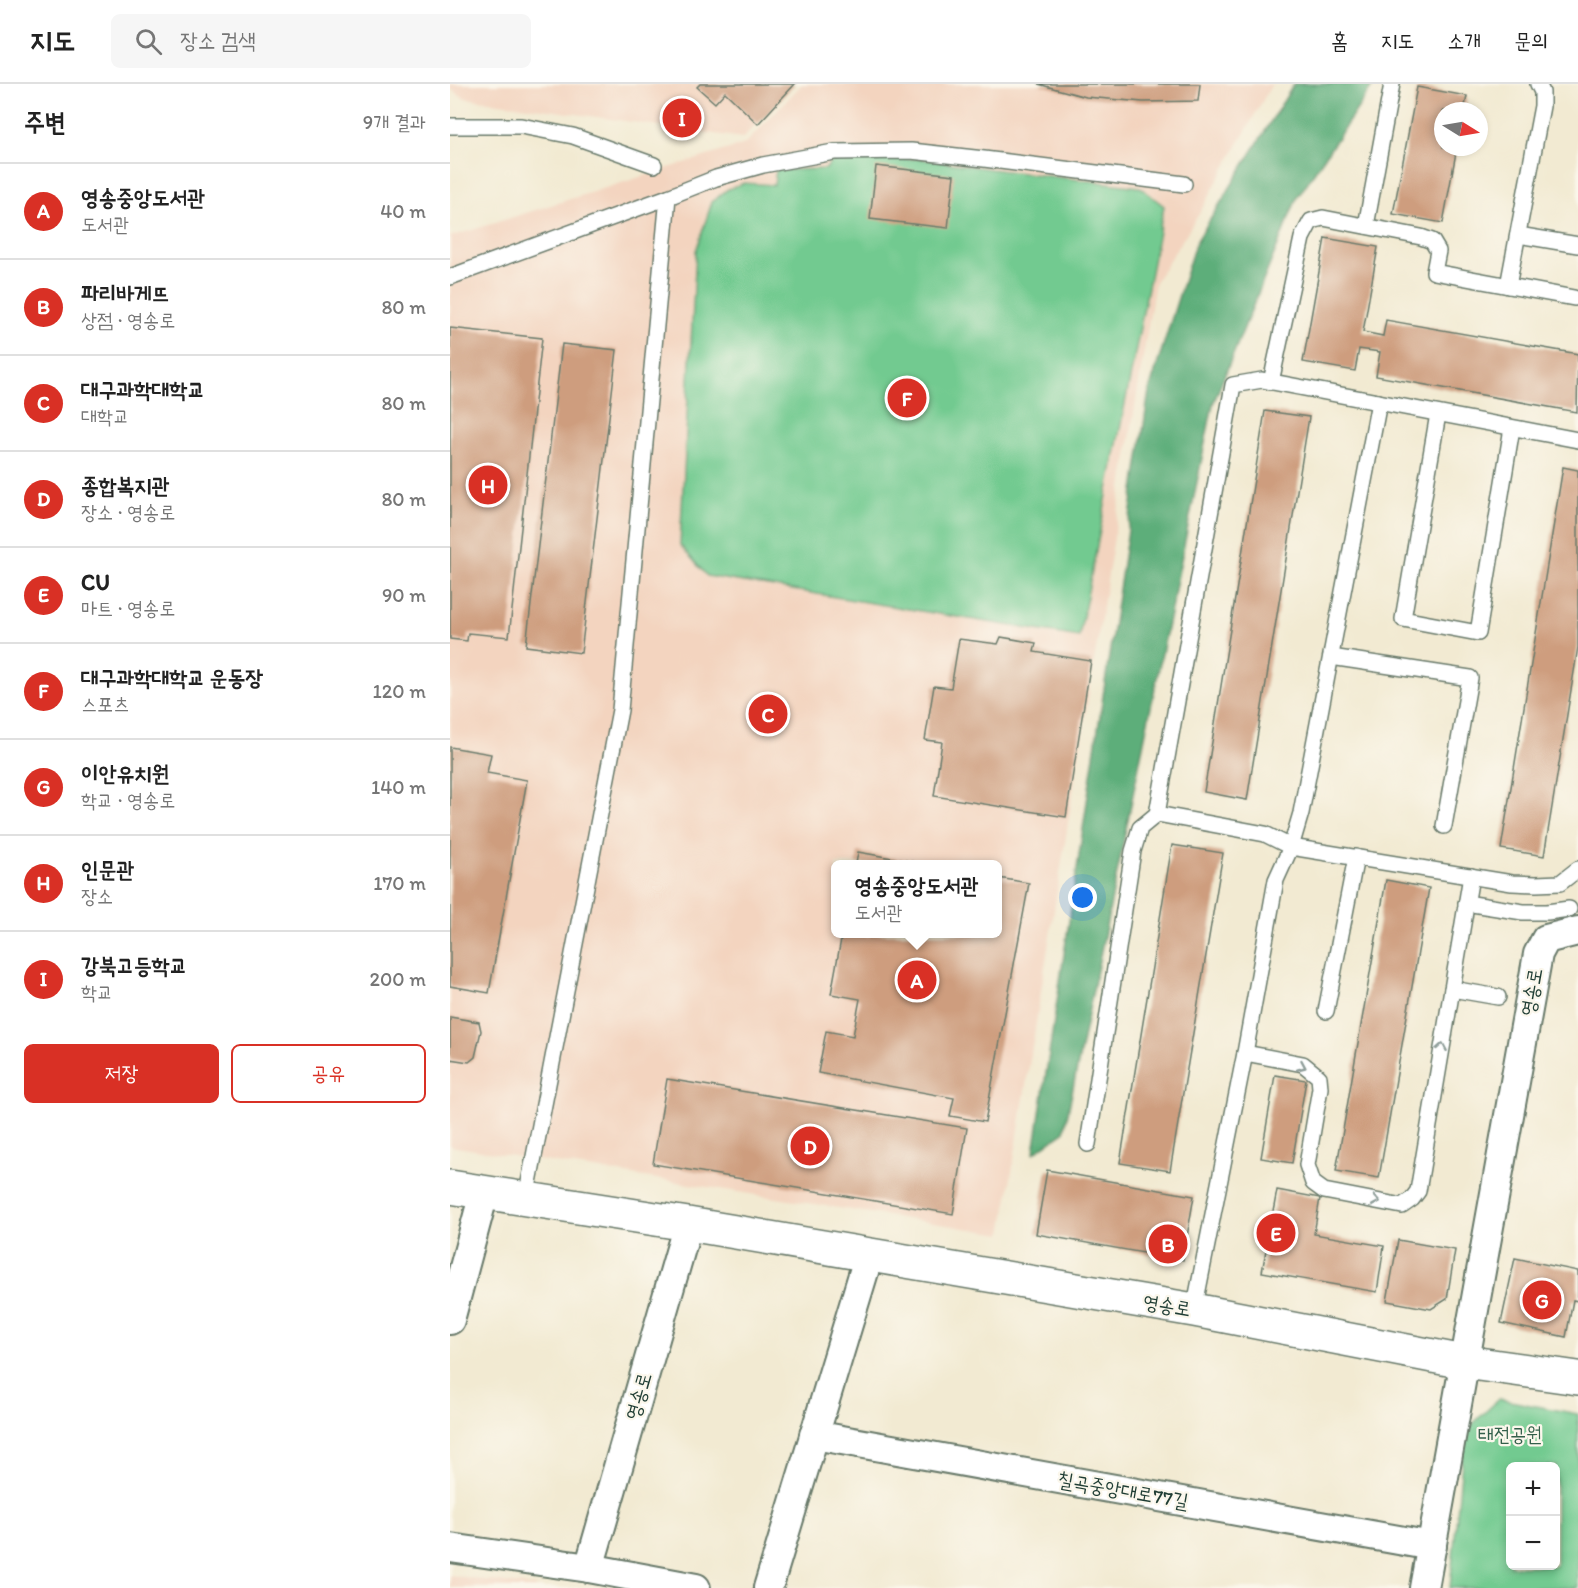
<!DOCTYPE html>
<html lang="ko">
<head>
<meta charset="utf-8">
<style>
  :root { --surface:#fff; --page:#f6f6f6; --text:#222; --muted:#767676; --line:#e0e0e0; --accent:#d93025 }
  body { margin:0; font-family:Itim,"Poor Story",sans-serif; background:var(--page); color:var(--text) }
  .controls { position:absolute; right:18px; bottom:18px; display:grid; overflow:hidden; border-radius:9px; box-shadow:0 3px 9px #0003 }
  .controls button { width:54px; height:54px; display:grid; place-items:center; padding:0; border:0; border-bottom:2px solid var(--line); background:var(--surface); color:var(--text); font:30px sans-serif }
  .compass { position:absolute; left:984px; top:18px; width:54px; height:54px; border-radius:50%; background:var(--surface); box-shadow:0 3px 9px #0003; rotate:101deg }
  .you { position:absolute; left:633px; top:814px; width:21px; height:21px; margin:-15px; border:4px solid #fff; border-radius:50%; background:#1a73e8; box-shadow:0 0 0 9px #1a73e833 }
  .badge { display:grid; place-items:center; width:39px; height:39px; border-radius:50%; background:var(--accent); color:#fff; font-size:20px; font-weight:700 }
  .pin { position:absolute; translate:-50% -50%; border:3px solid #fff; box-shadow:0 2px 6px #0006 }
  .popup { position:absolute; left:381px; top:776px; width:171px; height:78px; box-sizing:border-box; display:grid; place-content:center; border-radius:9px; background:var(--surface); filter:drop-shadow(0 2px 4px #0005); font-size:20px; white-space:nowrap; color:var(--muted) }
  .popup b { font-size:22px; color:var(--text) }
  .popup::after { content:''; position:absolute; left:50%; top:100%; margin-left:-12px; border:12px solid transparent; border-top-color:var(--surface) }
  .list { margin:0; padding:0; list-style:none }
  h2 { display:flex; justify-content:space-between; align-items:center; height:78px; margin:0; padding:0 24px; font-size:26px }
  h2 small { font-size:20px; font-weight:400; color:var(--muted) }
  .list li { display:grid; grid-template-columns:39px 1fr auto; gap:18px; align-items:center; box-sizing:border-box; height:96px; padding:0 24px; border-top:2px solid var(--line) }
  .list b { display:block; font-size:22px; white-space:nowrap }
  .list p { margin:0; font-size:20px; white-space:nowrap; color:var(--muted) }
  .list em { font-size:20px; font-style:normal; color:var(--muted) }
  .actions { display:flex; gap:12px; padding:18px 24px }
  .actions a { flex:1; padding:14px 0; border:2px solid var(--accent); border-radius:9px; text-align:center; font-size:21px; color:var(--accent) }
  .actions .main { background:var(--accent); color:#fff }
  .icon { flex:none; width:33px; height:33px; fill:none; stroke:currentColor; stroke-width:2; stroke-linecap:round; stroke-linejoin:round }
  .map { position:relative; flex:none; width:1128px; height:1504px; overflow:hidden }
  header { display:flex; align-items:center; gap:36px; box-sizing:border-box; height:84px; padding:0 30px; background:var(--surface); border-bottom:2px solid var(--line) }
  header strong { font-size:28px }
  nav { display:flex; gap:33px; margin-inline-start:auto; font-size:21px }
  .search { width:420px; height:54px; background:var(--page); display:flex; align-items:center; gap:15px; box-sizing:border-box; padding:0 21px; border-radius:9px; color:var(--muted); font-size:22px }
  main { display:flex }
  aside { flex:1; background:var(--surface) }
  .map>svg:first-child { display:block }
  .built { fill:#f3d4bf; fill-rule:evenodd }
  .green { fill:#72ca90; stroke:#488462; stroke-width:1.5; fill-rule:evenodd }
  .forest { fill:#5dae7a; stroke:#3e7657; stroke-width:1.5 }
  .building { fill:#ce9d7e }
  .lines { fill:none; stroke-linecap:round; stroke-linejoin:round }
  .lane-casing { stroke:#697a6b; stroke-width:18 }
  .street-casing { stroke:#697a6b; stroke-width:32 }
  .secondary-casing { stroke:#697a6b; stroke-width:36 }
  .lane { stroke:#fff; stroke-width:15 }
  .street { stroke:#fff; stroke-width:28 }
  .secondary { stroke:#fff; stroke-width:33 }
  .oneway { stroke:#8f9e9a }
  .labels { text-anchor:middle; dominant-baseline:central; stroke-width:4.5; stroke-linejoin:round; paint-order:stroke }
  .street-label { font-size:20px; fill:#1f3d34; stroke:#fbf7ec }
  .park-label { font-size:20px; fill:#34604b; stroke:#fbf7ec }
</style>
</head>
<body>
<header>
<strong>지도</strong>
<div class="search"><svg class="icon" aria-label="search" viewBox="0 0 24 24"><circle cx="10" cy="10" r="6"/><path d="M15 15l6 6"/></svg>장소 검색</div>
<nav><a>홈</a><a>지도</a><a>소개</a><a>문의</a></nav>
</header>
<main>
<aside>
<h2>주변<small>9개 결과</small></h2>
<ul class="list">
<li><span class="badge">A</span><div><b>영송중앙도서관</b><p>도서관</p></div><em>40 m</em></li>
<li><span class="badge">B</span><div><b>파리바게뜨</b><p>상점 · 영송로</p></div><em>80 m</em></li>
<li><span class="badge">C</span><div><b>대구과학대학교</b><p>대학교</p></div><em>80 m</em></li>
<li><span class="badge">D</span><div><b>종합복지관</b><p>장소 · 영송로</p></div><em>80 m</em></li>
<li><span class="badge">E</span><div><b>CU</b><p>마트 · 영송로</p></div><em>90 m</em></li>
<li><span class="badge">F</span><div><b>대구과학대학교 운동장</b><p>스포츠</p></div><em>120 m</em></li>
<li><span class="badge">G</span><div><b>이안유치원</b><p>학교 · 영송로</p></div><em>140 m</em></li>
<li><span class="badge">H</span><div><b>인문관</b><p>장소</p></div><em>170 m</em></li>
<li><span class="badge">I</span><div><b>강북고등학교</b><p>학교</p></div><em>200 m</em></li>
</ul>
<div class="actions"><a class="main">저장</a><a>공유</a></div>
</aside>
<div class="map">
<svg width="1128" height="1504" viewBox="0 0 1128 1504">
  <rect width="100%" height="100%" fill="#fbf7ec"/>
  <filter id="ink" filterUnits="userSpaceOnUse"><feTurbulence type="fractalNoise" baseFrequency=".0167" numOctaves="2"/><feDisplacementMap in="SourceGraphic" scale="12" xChannelSelector="R" yChannelSelector="G"/><feConvolveMatrix kernelMatrix="1 2 1 2 8 2 1 2 1" color-interpolation-filters="sRGB"/></filter>
  <filter id="wash" filterUnits="userSpaceOnUse"><feTurbulence type="fractalNoise" baseFrequency=".008" numOctaves="4" result="noise"/><feDisplacementMap in="SourceGraphic" scale="24" xChannelSelector="R" yChannelSelector="G"/><feGaussianBlur stdDeviation="1.35" result="paint"/><feColorMatrix in="noise" values="0 0 0 0 0 0 0 0 0 0 0 0 0 0 0 0 0 1.4 0 .05"/><feComposite in="paint" operator="in"/></filter>
  <g filter="url(#wash)">
    <rect width="100%" height="100%" fill="#f2ead2"/>
    <!-- built -->
    <g class="built">
      <polygon points="0,0 343,0 293,54 15,14 0,5"/>
      <path d="M352,0h470l-73,130 -44,68 -153,952 -552,-88v-909l295,-93zM386,780h162v70h-162z"/>
      <polygon points="0,1491 91,1504 0,1504"/>
    </g>
    <!-- green -->
    <g class="green">
      <polygon points="401,74 472,75 541,85 690,103 714,122 629,553 257,492 230,461 246,167 262,118 278,105 294,99 324,101 326,86 376,85 381,77"/>
      <path d="M1049,1315l79,15v174h-128l15,-157zM1060,1382h46v100h-46z"/>
    </g>
    <!-- forest -->
    <polygon class="forest" points="844,0 924,0 847,114 763,320 614,1048 584,1069 699,307 745,160"/>
    <g id="blocks">
      <!-- building -->
      <g class="building">
        <polygon points="250,0 345,0 308,40 275,8 265,19 247,3"/>
        <polygon points="588,0 750,0 748,17 693,18 636,13"/>
        <polygon points="967,3 1017,12 1014,27 993,27 993,63 1007,63 993,139 943,130"/>
        <polygon points="426,82 504,91 498,144 420,135"/>
        <polygon points="875,154 928,163 913,248 933,252 936,236 1128,270 1127,328 926,292 930,268 909,265 905,287 853,278"/>
        <polygon points="0,244 92,254 59,553 18,549 17,557 0,555"/>
        <polygon points="112,260 167,266 131,569 76,562"/>
        <polygon points="815,327 859,333 797,716 754,708"/>
        <polygon points="1113,383 1128,386 1128,563 1094,772 1051,765"/>
        <polygon points="551,553 586,559 584,568 641,577 616,733 484,712 492,658 475,656 484,602 501,604 509,555 548,560"/>
        <polygon points="0,663 41,670 37,689 77,696 39,909 0,902"/>
        <polygon points="722,761 773,769 720,1087 670,1079"/>
        <polygon points="408,768 470,779 470,780 406,780"/>
        <polygon points="548,794 579,799 535,1038 500,1032 504,1014 368,989 376,947 403,952 410,915 381,910 392,850 402,850 419,853 420,850 548,850"/>
        <polygon points="936,796 979,804 929,1094 886,1087"/>
        <polygon points="0,933 29,938 31,947 25,973 19,978 0,975"/>
        <polygon points="825,991 856,996 842,1079 811,1074"/>
        <polygon points="217,995 517,1044 503,1130 203,1080"/>
        <polygon points="597,1086 744,1112 733,1176 586,1150"/>
        <polygon points="827,1106 870,1114 864,1150 934,1162 927,1208 812,1188"/>
        <polygon points="948,1156 1005,1166 997,1215 981,1225 937,1217"/>
        <polygon points="1065,1174 1128,1187 1128,1217 1123,1216 1116,1253 1051,1239"/>
      </g>
    </g>
  </g>
  <g filter="url(#ink)">
    <use href="#blocks" fill-opacity="0" stroke="#697a6b" stroke-width="1.5"/>
    <g class="lines">
      <defs>
        <g id="lane">
          <polyline points="0,42 71,42 123,52 204,81"/>
          <polyline points="218,113 266,94 313,81 384,68 461,67 534,75 734,100"/>
          <polyline points="916,142 942,0"/>
          <polyline points="1068,151 1128,161"/>
          <polyline points="0,193 218,113 170,626 76,1114"/>
          <polyline points="1058,202 1092,22 1092,8 1088,0"/>
          <polyline points="821,298 852,154 861,137 873,134 971,153 982,157 988,167 984,188 1124,214"/>
          <polyline points="988,330 953,535 1028,549 1062,344"/>
          <polyline points="881,573 1020,594 994,742"/>
          <polyline points="707,730 815,750 841,763 1062,799 1086,800 1110,799 1128,785"/>
          <polyline points="1016,819 1073,828 1097,828 1119,825"/>
          <polyline points="1002,905 1048,913"/>
          <polyline points="876,927 906,773"/>
          <polyline points="795,969 853,980 869,993 870,1004 857,1081 863,1099 874,1107 952,1122 962,1115 968,1107 1021,792"/>
          <polyline points="638,1060 683,767 690,744 707,730 783,301 812,296 1128,356"/>
          <polyline points="744,1226 795,969 826,796 841,763 851,729 929,318"/>
        </g>
        <g id="street">
          <polyline points="0,1236 34,1109"/>
          <polyline points="364,1351 982,1462"/>
          <polyline points="0,1464 139,1484 246,1504"/>
          <polyline points="139,1484 238,1140"/>
          <polyline points="318,1504 419,1171"/>
          <polyline points="974,1504 1088,870 1096,855 1128,847"/>
        </g>
        <polyline id="secondary" points="0,1103 238,1140 744,1226 1014,1278 1128,1294"/>
      </defs>
      <!-- lane casing -->
      <use href="#lane" class="lane-casing"/>
      <!-- street casing -->
      <use href="#street" class="street-casing"/>
      <!-- secondary casing -->
      <use href="#secondary" class="secondary-casing"/>
      <!-- lane -->
      <use href="#lane" class="lane"/>
      <!-- street -->
      <use href="#street" class="street"/>
      <!-- secondary -->
      <use href="#secondary" class="secondary"/>
    </g>
    <!-- one-way arrows -->
    <defs><path id="oneway-chevron" d="M-2-3.5L2.5 0L-2 3.5" fill="none" stroke-width="1.6" stroke-linecap="round" stroke-linejoin="round" transform="scale(1.5)"/></defs>
    <g class="oneway">
      <use href="#oneway-chevron" transform="translate(992 963) rotate(-80)"/>
      <use href="#oneway-chevron" transform="translate(852 982) rotate(24)"/>
      <use href="#oneway-chevron" transform="translate(926 1117) rotate(10)"/>
    </g>
  </g>
  <g class="labels">
    <!-- street labels -->
    <g class="street-label">
      <text transform="translate(1081 908) rotate(-80)">영송로</text>
      <text transform="translate(717 1221) rotate(10)">영송로</text>
      <text transform="translate(188 1312) rotate(-74)">영송로</text>
      <text transform="translate(673 1406) rotate(10)">칠곡중앙대로77길</text>
    </g>
    <!-- park labels -->
    <g class="park-label">
      <text x="1060" y="1350">태전공원</text>
    </g>
  </g>
</svg>
<div class="controls">
<button>+</button>
<button>−</button>
</div>
<svg class="compass" viewBox="-18 -18 36 36"><path d="M0-13l5 13h-10z" fill="#e53935"/><path d="M0 13l5-13h-10z" fill="#767676"/></svg>
<div class="you"></div>
<div class="pin badge" style="left:467px;top:896px">A</div>
<div class="popup"><b>영송중앙도서관</b>도서관</div>
<div class="pin badge" style="left:718px;top:1160px">B</div>
<div class="pin badge" style="left:318px;top:630px">C</div>
<div class="pin badge" style="left:360px;top:1062px">D</div>
<div class="pin badge" style="left:826px;top:1149px">E</div>
<div class="pin badge" style="left:457px;top:314px">F</div>
<div class="pin badge" style="left:1092px;top:1216px">G</div>
<div class="pin badge" style="left:38px;top:401px">H</div>
<div class="pin badge" style="left:232px;top:34px">I</div>
</div>
</main>
</body>
</html>
